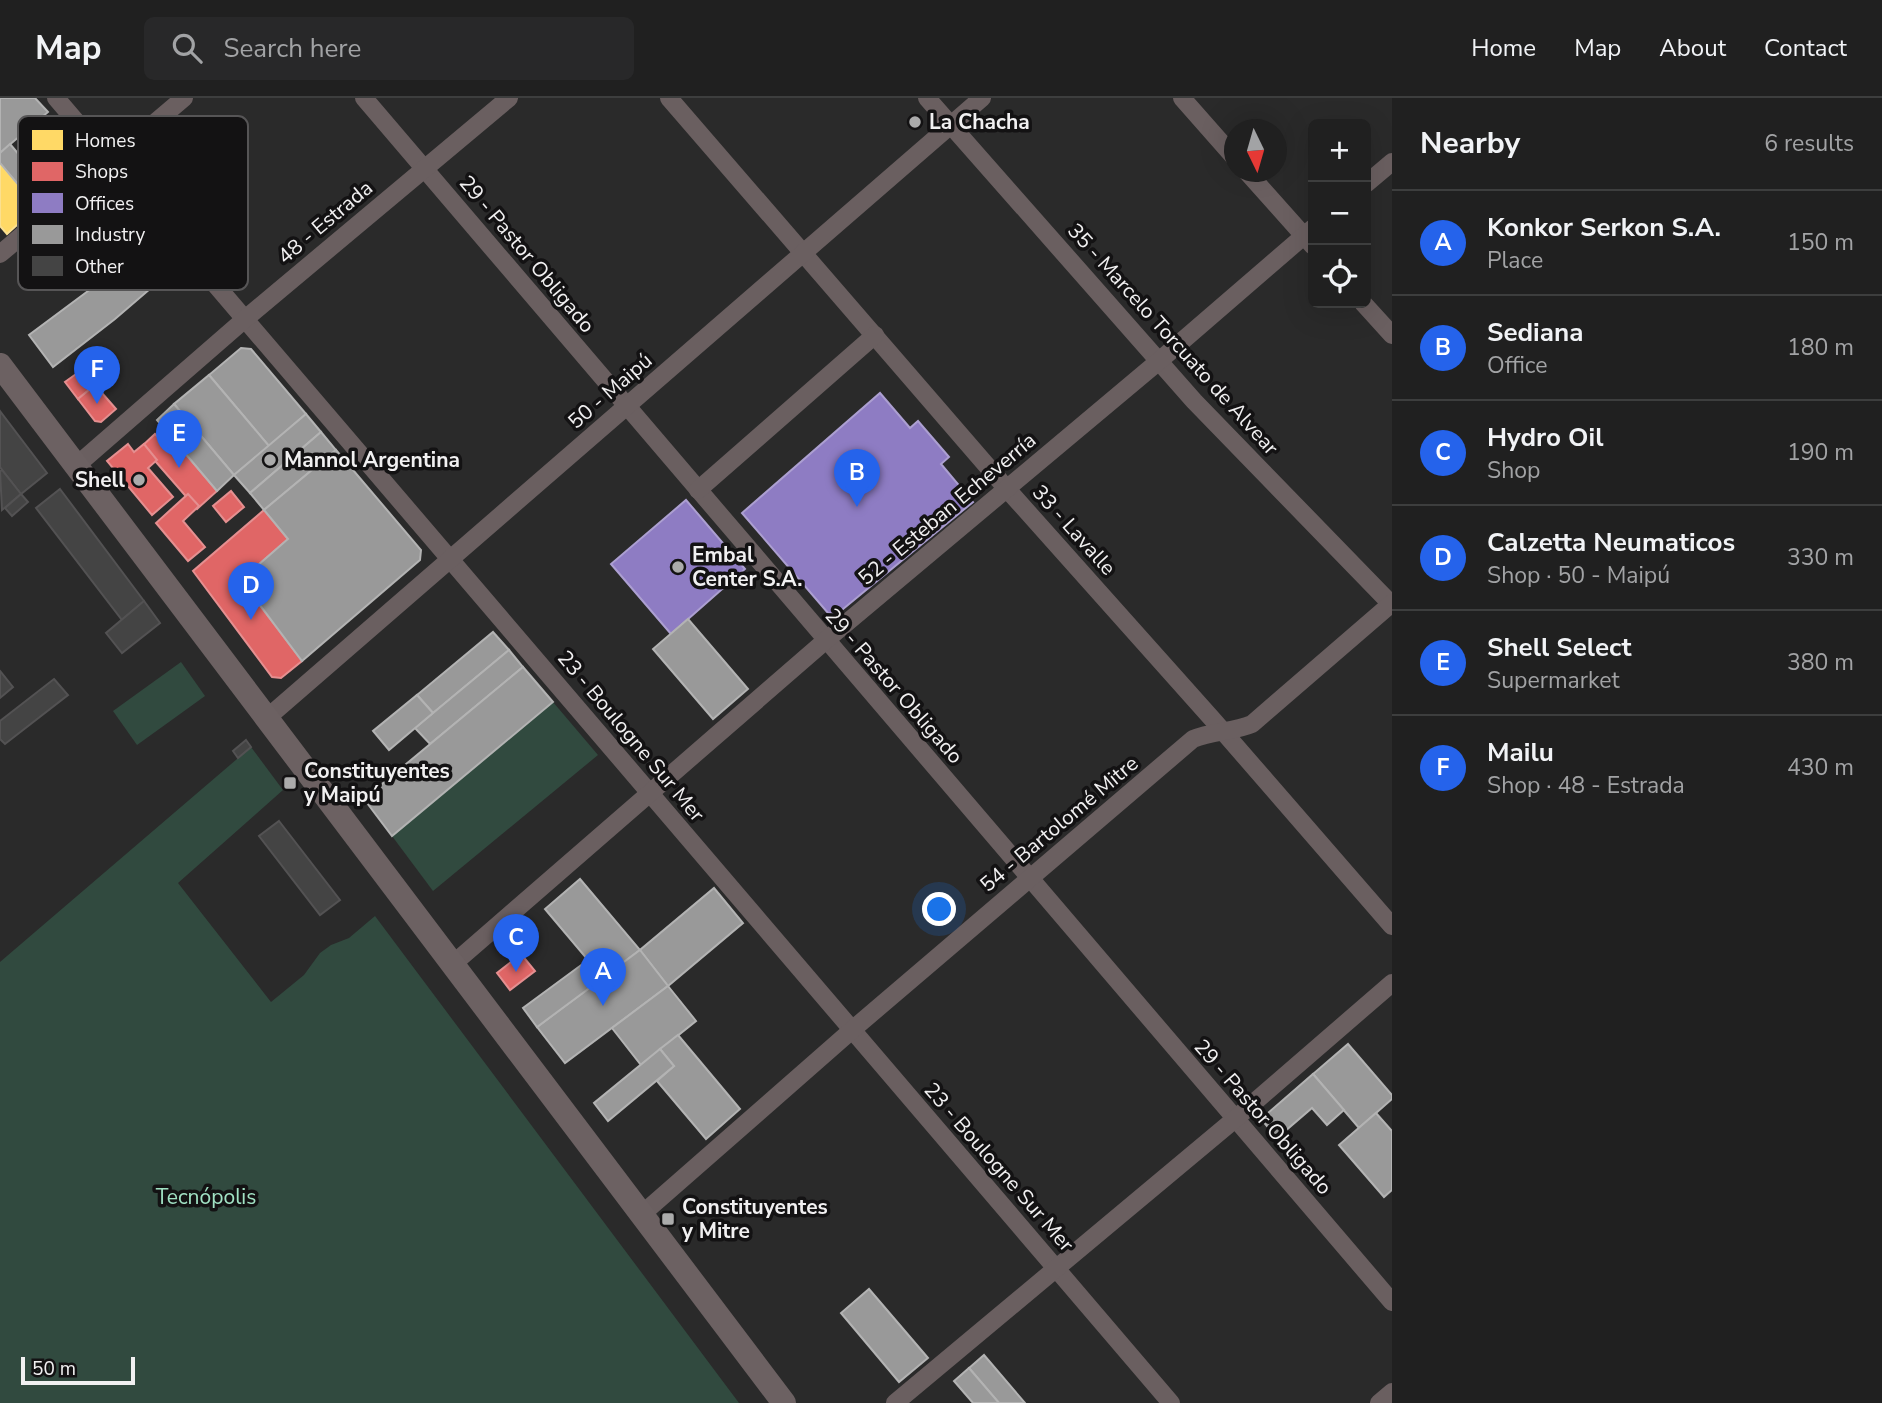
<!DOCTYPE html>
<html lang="en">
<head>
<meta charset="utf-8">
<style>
  :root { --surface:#202020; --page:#282829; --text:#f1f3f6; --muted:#a2a3a5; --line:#3d3e3e; --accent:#2563eb }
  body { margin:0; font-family:"Nunito Sans",sans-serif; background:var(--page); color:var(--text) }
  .controls { position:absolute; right:21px; top:21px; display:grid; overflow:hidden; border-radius:10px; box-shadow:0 7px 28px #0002 }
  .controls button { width:63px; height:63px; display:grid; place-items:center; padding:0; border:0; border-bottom:2px solid var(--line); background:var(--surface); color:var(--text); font:35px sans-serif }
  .compass { position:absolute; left:1224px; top:21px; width:63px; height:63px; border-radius:50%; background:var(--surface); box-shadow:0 7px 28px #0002; rotate:175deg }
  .scale { position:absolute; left:21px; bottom:18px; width:114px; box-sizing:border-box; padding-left:7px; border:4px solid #f1f0f1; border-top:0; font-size:19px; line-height:24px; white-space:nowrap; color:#f1f0f1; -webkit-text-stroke:5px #131213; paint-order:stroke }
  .you { position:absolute; left:940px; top:812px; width:24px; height:24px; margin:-18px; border:5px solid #fff; border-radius:50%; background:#1a73e8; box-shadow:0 0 0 10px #1a73e833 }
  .badge { display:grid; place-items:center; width:46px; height:46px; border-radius:50%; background:var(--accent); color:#fff; font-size:23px; font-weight:700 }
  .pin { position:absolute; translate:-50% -58px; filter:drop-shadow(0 2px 4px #0008) }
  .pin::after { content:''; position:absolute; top:37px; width:24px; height:21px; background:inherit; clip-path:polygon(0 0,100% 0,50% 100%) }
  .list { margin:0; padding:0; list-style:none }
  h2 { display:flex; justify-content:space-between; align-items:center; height:91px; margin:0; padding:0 28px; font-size:30px }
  h2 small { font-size:23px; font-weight:400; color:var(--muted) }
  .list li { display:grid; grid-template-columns:46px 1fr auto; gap:21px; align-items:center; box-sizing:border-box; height:105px; padding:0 28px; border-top:2px solid var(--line) }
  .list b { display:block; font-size:26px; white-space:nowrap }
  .list p { margin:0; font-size:23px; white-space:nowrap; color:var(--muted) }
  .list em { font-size:23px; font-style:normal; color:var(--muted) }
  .icon { flex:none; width:38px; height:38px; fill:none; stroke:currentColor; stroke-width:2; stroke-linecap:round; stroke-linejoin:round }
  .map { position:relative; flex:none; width:1392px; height:1305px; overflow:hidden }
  header { display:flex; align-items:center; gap:42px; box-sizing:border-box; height:98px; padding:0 35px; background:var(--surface); border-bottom:2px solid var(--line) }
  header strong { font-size:33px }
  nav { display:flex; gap:38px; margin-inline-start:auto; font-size:24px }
  .search { width:490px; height:63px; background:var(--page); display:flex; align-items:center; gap:18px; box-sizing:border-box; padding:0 24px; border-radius:10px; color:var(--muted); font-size:26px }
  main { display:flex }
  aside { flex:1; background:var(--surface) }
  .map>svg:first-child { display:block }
  .green { fill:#314a3f }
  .homes { fill:#ffd966; stroke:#fbe090; stroke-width:2 }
  .shops { fill:#e06666; stroke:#e58f90; stroke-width:2 }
  .offices { fill:#8e7cc3; stroke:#ac9fd1; stroke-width:2 }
  .industry { fill:#999; stroke:#b3b3b3; stroke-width:2 }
  .building { fill:#444; stroke:#535253; stroke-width:2 }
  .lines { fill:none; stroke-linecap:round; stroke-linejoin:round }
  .minor { stroke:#6a5f60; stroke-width:18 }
  .secondary { stroke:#6c6162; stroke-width:24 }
  .poi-dot { fill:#ababab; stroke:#131213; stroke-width:2.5 }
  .labels { text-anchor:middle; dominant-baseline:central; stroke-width:7; stroke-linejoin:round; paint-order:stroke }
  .poi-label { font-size:21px; font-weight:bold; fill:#f1f0f1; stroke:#131213; text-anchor:start }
  .street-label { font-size:21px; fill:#f1f0f1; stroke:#131213 }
  .park-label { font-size:21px; fill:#a1e2c4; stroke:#131213 }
  .key { fill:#131213; stroke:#565556; stroke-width:2 }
  .key-label { font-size:19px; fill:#f1f0f1 }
</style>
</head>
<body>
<header>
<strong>Map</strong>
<div class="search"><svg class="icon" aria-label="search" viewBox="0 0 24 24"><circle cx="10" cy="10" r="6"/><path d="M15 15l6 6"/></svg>Search here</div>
<nav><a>Home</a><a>Map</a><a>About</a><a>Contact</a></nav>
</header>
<main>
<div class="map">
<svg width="1392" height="1305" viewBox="0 0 1392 1305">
  <rect width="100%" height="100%" fill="#2a2a2a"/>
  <!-- green -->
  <g class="green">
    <polygon points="181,564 205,598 137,647 113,613"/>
    <polygon points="553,604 598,657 433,793 392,738"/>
    <polygon points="251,649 283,692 178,785 271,904 304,877 320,855 331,847 349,840 375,818 739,1305 0,1305 0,864"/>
  </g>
  <!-- homes -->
  <polygon class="homes" points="0,65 37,109 7,136 0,128"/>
  <!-- shops -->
  <g class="shops">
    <polygon points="76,276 89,292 78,301 65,284"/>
    <polygon points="95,287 116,311 101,324 95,323 78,301"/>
    <polygon points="163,329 217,393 197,411 142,348 155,336 161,342 164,340 158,333"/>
    <polygon points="128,346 134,354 144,346 157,362 148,370 173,399 152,417 107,363"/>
    <polygon points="231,393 244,409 226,424 213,408"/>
    <polygon points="188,396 199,408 183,423 205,449 188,463 156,425"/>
    <polygon points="264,412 288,441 241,482 302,563 281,580 272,579 193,473"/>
    <polygon points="521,856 535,873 510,892 497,875"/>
  </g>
  <!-- offices -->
  <g class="offices">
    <polygon points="880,295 910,330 918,323 949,359 941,366 973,404 837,516 828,515 742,415"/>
    <polygon points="686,402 745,471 671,536 611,466"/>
  </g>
  <!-- industry -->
  <g class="industry">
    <polygon points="0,0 35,0 48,14 0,55"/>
    <polygon points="10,46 52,96 37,109 0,65 0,55"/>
    <polygon points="153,137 178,167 115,221 53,269 29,237 88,193"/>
    <polygon points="241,250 251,251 306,316 269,348 209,277"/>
    <polygon points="209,277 269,348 234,377 174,306"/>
    <polygon points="174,306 234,377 217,393 157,322"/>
    <polygon points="306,316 321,334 250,395 234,377"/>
    <polygon points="321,334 336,352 264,412 250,395"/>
    <polygon points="336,352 421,452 420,462 302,563 241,482 288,441 264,412"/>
    <polygon points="688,521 748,591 713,621 653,551"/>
    <polygon points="493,534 509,552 433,615 417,597"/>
    <polygon points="509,552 523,569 430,646 415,630"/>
    <polygon points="523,569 553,604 392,738 364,701"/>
    <polygon points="417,597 433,615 389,652 373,633"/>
    <polygon points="580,781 640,852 603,880 545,811"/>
    <polygon points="714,790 743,825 668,888 640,852"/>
    <polygon points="640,852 668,888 565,965 537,929"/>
    <polygon points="588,862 603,880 537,929 523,910"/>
    <polygon points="668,888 696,923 641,967 612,930"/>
    <polygon points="678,937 740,1011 706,1041 657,983 674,968 660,951"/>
    <polygon points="1348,946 1392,997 1392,1001 1359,1030 1313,976"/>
    <polygon points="660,951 674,968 608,1023 594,1005"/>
    <polygon points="1313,976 1344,1012 1327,1027 1312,1010 1277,1040 1261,1021"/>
    <polygon points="1376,1015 1392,1033 1392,1092 1384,1099 1339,1047"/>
    <polygon points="869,1191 928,1260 899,1284 841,1215"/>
    <polygon points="984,1257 1025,1305 999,1305 969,1270"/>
    <polygon points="969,1270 999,1305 973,1305 954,1283"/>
  </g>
  <!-- building -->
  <g class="building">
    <polygon points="0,313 47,375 21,396 0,369"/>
    <polygon points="2,372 21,396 2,412 0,373"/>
    <polygon points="60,391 144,503 122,522 36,410"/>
    <polygon points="21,396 28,404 12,418 5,410"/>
    <polygon points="144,503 160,525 122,555 106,535"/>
    <polygon points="0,573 13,589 0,600"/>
    <polygon points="54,581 68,597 5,646 0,641 0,623"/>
    <polygon points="246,642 251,649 238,660 233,653"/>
    <polygon points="279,723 340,802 320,817 259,738"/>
  </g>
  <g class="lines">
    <!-- minor -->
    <g class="minor">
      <polyline points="56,0 1171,1305"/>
      <polyline points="364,0 1392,1204"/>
      <polyline points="669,0 1007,391 1214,623 1392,828"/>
      <polyline points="927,0 1194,303 1392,507"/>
      <polyline points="1182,0 1234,59"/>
      <polyline points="1247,74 1313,148"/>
      <polyline points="1366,86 1392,64"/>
      <polyline points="0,156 184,0"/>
      <polyline points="1363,205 1392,237"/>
      <polyline points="76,368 245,221 509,0"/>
      <polyline points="698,392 875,237"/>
      <polyline points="267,620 982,0"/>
      <polyline points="453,866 825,543 1159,263 1313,130"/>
      <path d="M641,1117l211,-185 341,-291c19,-8 40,-7 59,-15l140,-121"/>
      <polyline points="895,1305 1235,1021 1392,885"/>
      <polyline points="1379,1305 1392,1294"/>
    </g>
    <!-- secondary -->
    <polyline class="secondary" points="0,267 784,1305"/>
  </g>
  <!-- markers -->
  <g class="poi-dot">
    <circle cx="915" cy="24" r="7"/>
    <circle cx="270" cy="362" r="7"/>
    <circle cx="139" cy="382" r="7"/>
    <circle cx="678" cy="469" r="7"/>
    <rect x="283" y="678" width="14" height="14" rx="3.5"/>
    <rect x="661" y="1114" width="14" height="14" rx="3.5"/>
  </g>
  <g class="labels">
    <!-- poi labels -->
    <g class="poi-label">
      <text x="929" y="24">La Chacha</text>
      <text x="284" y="362">Mannol Argentina</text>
      <text x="125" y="382" text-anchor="end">Shell</text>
      <text x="692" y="457">Embal<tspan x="692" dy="24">Center S.A.</tspan></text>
      <text x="304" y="673">Constituyentes<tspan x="304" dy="24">y Maipú</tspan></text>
      <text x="682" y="1109">Constituyentes<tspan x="682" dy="24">y Mitre</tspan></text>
    </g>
    <!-- street labels -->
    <g class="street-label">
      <text transform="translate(325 124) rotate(-40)">48 - Estrada</text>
      <text transform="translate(527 156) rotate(50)">29 - Pastor Obligado</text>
      <text transform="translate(1173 241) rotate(48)">35 - Marcelo Torcuato de Alvear</text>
      <text transform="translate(610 293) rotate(-41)">50 - Maipú</text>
      <text transform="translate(947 411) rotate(-40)">52 - Esteban Echeverría</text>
      <text transform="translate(1074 432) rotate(48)">33 - Lavalle</text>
      <text transform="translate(894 588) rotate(49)">29 - Pastor Obligado</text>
      <text transform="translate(631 638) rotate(50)">23 - Boulogne Sur Mer</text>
      <text transform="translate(1059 726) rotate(-40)">54 - Bartolomé Mitre</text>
      <text transform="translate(1263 1019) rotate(49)">29 - Pastor Obligado</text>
      <text transform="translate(999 1069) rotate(49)">23 - Boulogne Sur Mer</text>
    </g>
    <!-- park labels -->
    <g class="park-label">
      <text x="206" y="1099">Tecnópolis</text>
    </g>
  </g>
  <!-- legend -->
  <rect x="18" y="18" width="230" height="174" rx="10" class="key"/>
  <rect x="32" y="32" width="31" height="20" fill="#ffd966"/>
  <rect x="32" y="64" width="31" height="19" fill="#e06666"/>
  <rect x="32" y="95" width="31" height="20" fill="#8e7cc3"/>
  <rect x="32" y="127" width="31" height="19" fill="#999"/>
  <rect x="32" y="158" width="31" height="20" fill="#444"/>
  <g class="key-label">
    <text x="75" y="49">Homes</text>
    <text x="75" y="80">Shops</text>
    <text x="75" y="112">Offices</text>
    <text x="75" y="143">Industry</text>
    <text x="75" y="175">Other</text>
  </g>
</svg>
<div class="controls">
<button>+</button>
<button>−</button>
<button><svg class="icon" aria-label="locate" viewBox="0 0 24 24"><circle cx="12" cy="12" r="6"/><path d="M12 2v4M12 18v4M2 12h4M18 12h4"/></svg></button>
</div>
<svg class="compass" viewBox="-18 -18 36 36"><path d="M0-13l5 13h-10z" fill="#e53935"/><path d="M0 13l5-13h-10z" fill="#a2a3a5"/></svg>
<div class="scale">50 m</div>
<div class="you"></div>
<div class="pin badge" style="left:603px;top:908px">A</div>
<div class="pin badge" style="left:857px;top:409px">B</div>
<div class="pin badge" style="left:516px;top:874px">C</div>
<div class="pin badge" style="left:251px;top:522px">D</div>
<div class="pin badge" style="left:179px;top:370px">E</div>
<div class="pin badge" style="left:97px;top:306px">F</div>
</div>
<aside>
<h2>Nearby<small>6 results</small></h2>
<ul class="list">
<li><span class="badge">A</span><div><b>Konkor Serkon S.A.</b><p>Place</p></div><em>150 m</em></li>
<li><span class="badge">B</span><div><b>Sediana</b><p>Office</p></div><em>180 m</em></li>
<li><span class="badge">C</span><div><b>Hydro Oil</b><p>Shop</p></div><em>190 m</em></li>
<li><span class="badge">D</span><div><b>Calzetta Neumaticos</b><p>Shop · 50 - Maipú</p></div><em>330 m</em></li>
<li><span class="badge">E</span><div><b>Shell Select</b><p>Supermarket</p></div><em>380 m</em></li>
<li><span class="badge">F</span><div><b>Mailu</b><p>Shop · 48 - Estrada</p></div><em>430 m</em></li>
</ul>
</aside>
</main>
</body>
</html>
